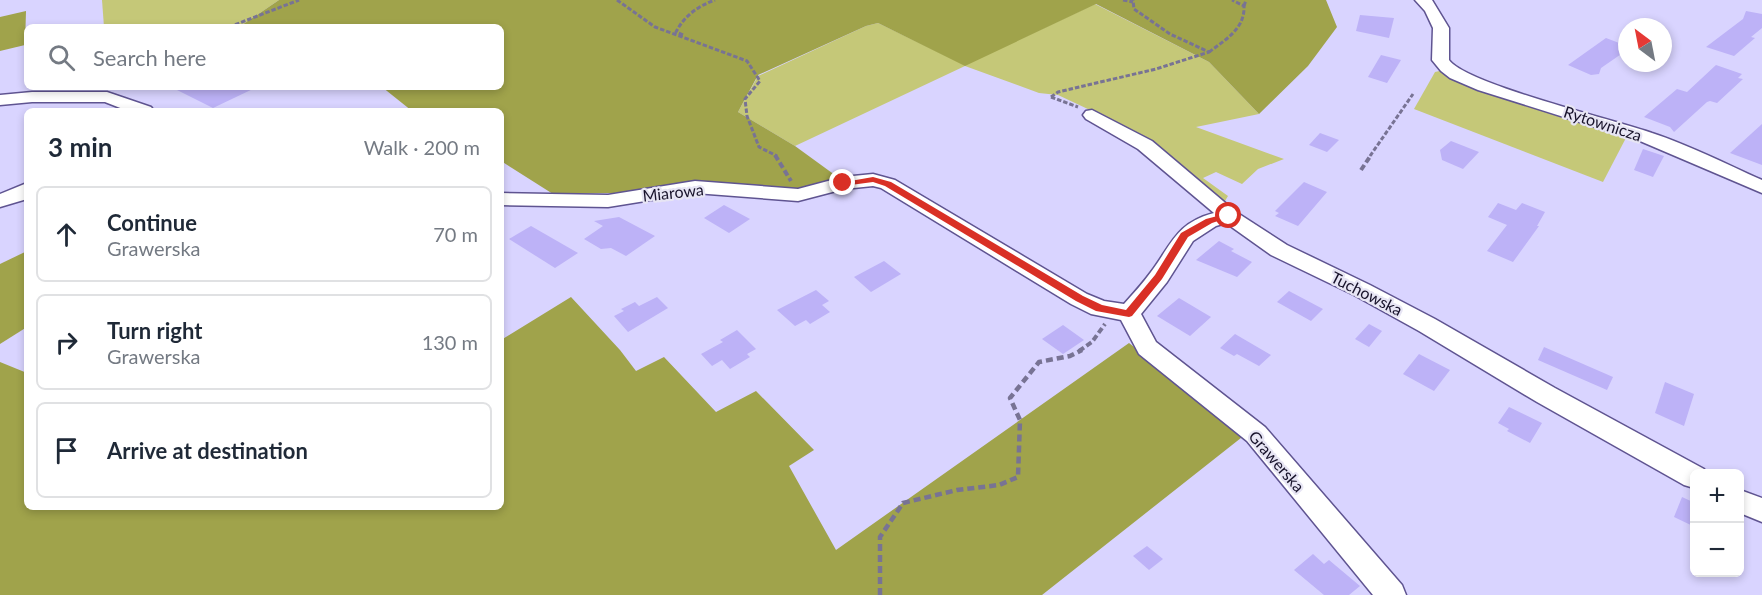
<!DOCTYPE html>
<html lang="en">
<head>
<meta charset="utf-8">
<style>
  :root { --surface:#fff; --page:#f2f2f3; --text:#1f2937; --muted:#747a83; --line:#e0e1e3 }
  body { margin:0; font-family:Lato,sans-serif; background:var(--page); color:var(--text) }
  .controls { position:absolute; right:18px; bottom:18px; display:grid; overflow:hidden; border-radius:9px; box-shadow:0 3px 9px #0003 }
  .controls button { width:54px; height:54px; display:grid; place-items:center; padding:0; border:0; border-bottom:2px solid var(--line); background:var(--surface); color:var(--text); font:30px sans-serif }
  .compass { position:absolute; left:1618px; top:18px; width:54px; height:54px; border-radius:50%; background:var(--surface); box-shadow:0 3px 9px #0003; rotate:328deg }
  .stop { position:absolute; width:18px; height:18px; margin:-14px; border:4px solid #d93025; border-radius:50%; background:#fff }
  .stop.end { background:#d93025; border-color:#fff; box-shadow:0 2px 6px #0008 }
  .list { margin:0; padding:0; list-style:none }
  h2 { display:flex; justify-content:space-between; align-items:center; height:78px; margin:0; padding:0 24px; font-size:26px }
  h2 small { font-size:20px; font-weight:400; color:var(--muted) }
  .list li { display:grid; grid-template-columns:39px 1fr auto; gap:18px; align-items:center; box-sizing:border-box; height:96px; margin:0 12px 12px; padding:0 12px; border:2px solid var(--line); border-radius:9px }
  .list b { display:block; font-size:22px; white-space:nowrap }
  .list p { margin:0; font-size:20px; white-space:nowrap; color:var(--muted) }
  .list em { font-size:20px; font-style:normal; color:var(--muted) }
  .icon { flex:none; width:33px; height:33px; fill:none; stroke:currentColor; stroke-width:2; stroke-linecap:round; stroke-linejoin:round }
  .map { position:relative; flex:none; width:1762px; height:595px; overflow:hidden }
  .search { position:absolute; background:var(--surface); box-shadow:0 3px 9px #0003; left:24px; top:24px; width:480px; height:66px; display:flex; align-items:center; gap:15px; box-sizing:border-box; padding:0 21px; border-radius:9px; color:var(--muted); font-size:22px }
  .panel { position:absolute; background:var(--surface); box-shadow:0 3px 9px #0003; left:24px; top:108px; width:480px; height:402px; border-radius:9px }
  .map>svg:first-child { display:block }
  .green { fill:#c5c878 }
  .forest { fill:#a0a34b }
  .building { fill:#bdb2f7 }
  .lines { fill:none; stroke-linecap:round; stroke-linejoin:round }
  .minor-casing { stroke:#5f5491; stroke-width:3 }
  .path-far2 { stroke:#787394; stroke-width:3; stroke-dasharray:4.5 2; stroke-linecap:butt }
  .path-far1 { stroke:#787394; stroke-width:4; stroke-dasharray:6 3; stroke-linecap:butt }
  .path { stroke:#787394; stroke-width:4.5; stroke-dasharray:7 4; stroke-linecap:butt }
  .minor { fill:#fff; fill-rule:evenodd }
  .route { fill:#d93025 }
  .labels { text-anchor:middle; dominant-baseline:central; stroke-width:4.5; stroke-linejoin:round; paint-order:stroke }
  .street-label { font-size:16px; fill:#17122a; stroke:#e7e5f4 }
</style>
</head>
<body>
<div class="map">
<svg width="1762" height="595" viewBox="0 0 1762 595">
  <rect width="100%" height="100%" fill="#d9d4ff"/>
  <!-- green -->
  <g class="green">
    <polygon points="102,0 279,0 239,27 104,27"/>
    <polygon points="1095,4 1209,62 1259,114 1196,127 1284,159 1258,169 1242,184 1216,172 1203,178 1228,196 1222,206 1159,151 1124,126 1058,95 1039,93 965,66 795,146 738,112 758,76 866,26 878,23 965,65"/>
    <polygon points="1444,70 1628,134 1603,182 1414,109 1435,72"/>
  </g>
  <!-- forest -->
  <g class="forest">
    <polygon points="279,0 1326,0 1337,27 1308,66 1259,114 1209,62 1096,4 965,66 878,23 866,26 758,75 738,112 795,146 839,178 804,188 752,188 702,183 614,193 553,194 501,161 501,111 412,111 382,87 501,87 501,27 239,27"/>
    <polygon points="26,11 25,45 0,51 0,17"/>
    <polygon points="27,251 27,327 0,344 0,264"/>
    <polygon points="571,297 620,350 636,371 664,357 716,412 756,391 814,450 789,466 836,550 1129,343 1246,434 1042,595 0,595 0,362 27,373 27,507 501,507 501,340"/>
  </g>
  <!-- building -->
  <g class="building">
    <polygon points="1746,11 1762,14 1762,28 1751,37 1755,38 1734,56 1706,47 1743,19"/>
    <polygon points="1360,15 1394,18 1389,38 1356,31"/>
    <polygon points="1606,38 1627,46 1627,50 1601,68 1599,74 1591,75 1568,65"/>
    <polygon points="1381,55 1401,60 1387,83 1368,77"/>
    <polygon points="1716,65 1742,74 1738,78 1743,79 1717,103 1710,101 1707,102 1674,132 1670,127 1644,117 1677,89 1687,92"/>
    <polygon points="171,87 257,87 213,108"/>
    <polygon points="1762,124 1762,165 1730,153"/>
    <polygon points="1320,133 1339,140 1327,152 1309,145"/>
    <polygon points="1451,141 1479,152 1463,169 1442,160 1440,150"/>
    <polygon points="1643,149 1664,156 1653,177 1634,170"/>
    <polygon points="1304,182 1327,192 1298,226 1275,216 1279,213 1275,211"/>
    <polygon points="1498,203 1516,210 1522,203 1545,212 1537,226 1539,226 1513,262 1487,251 1507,225 1488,217"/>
    <polygon points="724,205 750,219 729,233 704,218"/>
    <polygon points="619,217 655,236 626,256 611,248 601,249 584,239 603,226 594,221"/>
    <polygon points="531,226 578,253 555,268 509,239"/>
    <polygon points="1219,241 1234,249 1231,251 1252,262 1237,277 1196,260"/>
    <polygon points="884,261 901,274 871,292 854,277"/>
    <polygon points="816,290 829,301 822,305 830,312 810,324 806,320 795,326 777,310"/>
    <polygon points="1289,291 1323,309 1311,321 1277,302"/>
    <polygon points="657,297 668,308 628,332 614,316 624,311 621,309 635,302 639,306"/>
    <polygon points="1179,298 1211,317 1190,336 1157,316"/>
    <polygon points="1369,324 1382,331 1369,347 1355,339"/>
    <polygon points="1063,325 1084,340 1063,354 1042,339"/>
    <polygon points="737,330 756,349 747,354 750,357 730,369 722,360 712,366 701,354 723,342 720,340"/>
    <polygon points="1235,334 1271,355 1259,366 1237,354 1234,356 1220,348"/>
    <polygon points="1544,347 1613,377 1607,390 1538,360"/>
    <polygon points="1419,354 1450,370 1434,391 1403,374"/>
    <polygon points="1665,382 1694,394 1684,426 1655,413"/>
    <polygon points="1509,407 1542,423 1530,443 1507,431 1509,429 1498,423"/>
    <polygon points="1682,497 1695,503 1695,527 1674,517"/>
    <polygon points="1147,546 1163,559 1149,570 1133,556"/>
    <polygon points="1313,554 1324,564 1329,560 1360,586 1349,595 1324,595 1294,570"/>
  </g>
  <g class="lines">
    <defs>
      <g id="minor">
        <path d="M1415,0h17l17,28v32c17,24 166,60 203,73 37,12 74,31 110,47v13l-122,-52 -162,-51 -28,-12 -9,-7 -9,-11 1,-32 -8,-17z"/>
        <polygon points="32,92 107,92 151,107 154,111 128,111 105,102 32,102 0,105 0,95"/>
        <path d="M1092,110l60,31 84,71 51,33 83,40 65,34 120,69 149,81 2,5h-12v14l-10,-3 -147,-83 -118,-71 -65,-36 -83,-40 -45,-32 -10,3 -23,15 -26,41 -26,32 15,28 109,85 137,158 4,10h-33l-126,-154 -108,-87 -18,-34 -30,-6 -20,-10 -190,-116 -8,-2 -29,3 -46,12 -103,-8 -87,14 -107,-2v-12l107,2 87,-14 103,8 45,-12 30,-3 22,6 192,114 17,7 20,3c9,-10 19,-21 27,-32 21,-28 25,-49 63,-59l-76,-64 -52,-30 -3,-4 3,-4z"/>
        <polygon points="27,183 27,199 0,207 0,194"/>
        <polygon points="1740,490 1762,498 1762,522 1740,513"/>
      </g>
    </defs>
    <!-- minor casing -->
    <use href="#minor" class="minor-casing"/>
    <!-- path-far2 -->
    <g class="path-far2">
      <polyline points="617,0 655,27 747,61 760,81 745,99 747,116 759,147 777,156"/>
      <polyline points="1123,0 1133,2"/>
      <polyline points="1244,6 1246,0"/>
      <polyline points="229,27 299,0"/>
      <path d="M683,35l-7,-3c8,-16 22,-26 39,-32"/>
      <path d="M1209,52c16,-12 36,-23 35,-46l-12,-6"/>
      <polyline points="1051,97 1058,92 1156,69 1209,52 1170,34 1134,9 1133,0"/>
      <polyline points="1051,97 1078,107"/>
      <polyline points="1370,156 1413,94"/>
    </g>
    <!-- path-far1 -->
    <g class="path-far1">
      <polyline points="775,155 791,181"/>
      <polyline points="1361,170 1371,155"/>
      <polyline points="1079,351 1092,342 1105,324"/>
    </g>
    <!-- path -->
    <polyline class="path" points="880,595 880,537 903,503 957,490 999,485 1018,477 1020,420 1010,398 1039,362 1070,356 1082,350"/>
    <!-- minor -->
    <use href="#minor" class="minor"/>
  </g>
  <!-- route -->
  <polygon class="route" points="873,177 891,182 1083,296 1102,305 1126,310 1155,275 1181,233 1206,219 1229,213 1233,216 1212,223 1188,237 1162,279 1132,316 1129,317 1096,311 1076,301 885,186 873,182 843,186 839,183"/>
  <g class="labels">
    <!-- street labels -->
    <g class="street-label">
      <text transform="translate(1603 123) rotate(18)">Rytownicza</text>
      <text transform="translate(673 192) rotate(-6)">Miarowa</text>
      <text transform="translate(1367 293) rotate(27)">Tuchowska</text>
      <text transform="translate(1277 461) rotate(49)">Grawerska</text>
    </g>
  </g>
</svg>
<div class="controls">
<button>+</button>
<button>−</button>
</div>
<svg class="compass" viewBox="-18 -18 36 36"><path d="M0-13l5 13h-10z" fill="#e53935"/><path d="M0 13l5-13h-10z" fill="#747a83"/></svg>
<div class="stop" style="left:1229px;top:216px"></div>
<div class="stop end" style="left:843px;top:183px"></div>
<div class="search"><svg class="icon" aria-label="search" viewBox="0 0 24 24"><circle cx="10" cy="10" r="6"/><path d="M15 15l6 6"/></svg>Search here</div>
<section class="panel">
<h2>3 min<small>Walk · 200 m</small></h2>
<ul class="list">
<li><svg class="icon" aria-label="ahead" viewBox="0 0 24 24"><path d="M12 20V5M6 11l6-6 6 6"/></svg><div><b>Continue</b><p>Grawerska</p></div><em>70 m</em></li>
<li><svg class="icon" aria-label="right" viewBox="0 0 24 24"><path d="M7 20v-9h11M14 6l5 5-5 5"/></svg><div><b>Turn right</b><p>Grawerska</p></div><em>130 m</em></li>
<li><svg class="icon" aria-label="arrive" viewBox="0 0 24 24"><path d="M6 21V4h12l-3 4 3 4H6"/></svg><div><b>Arrive at destination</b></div></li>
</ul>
</section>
</div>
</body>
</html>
